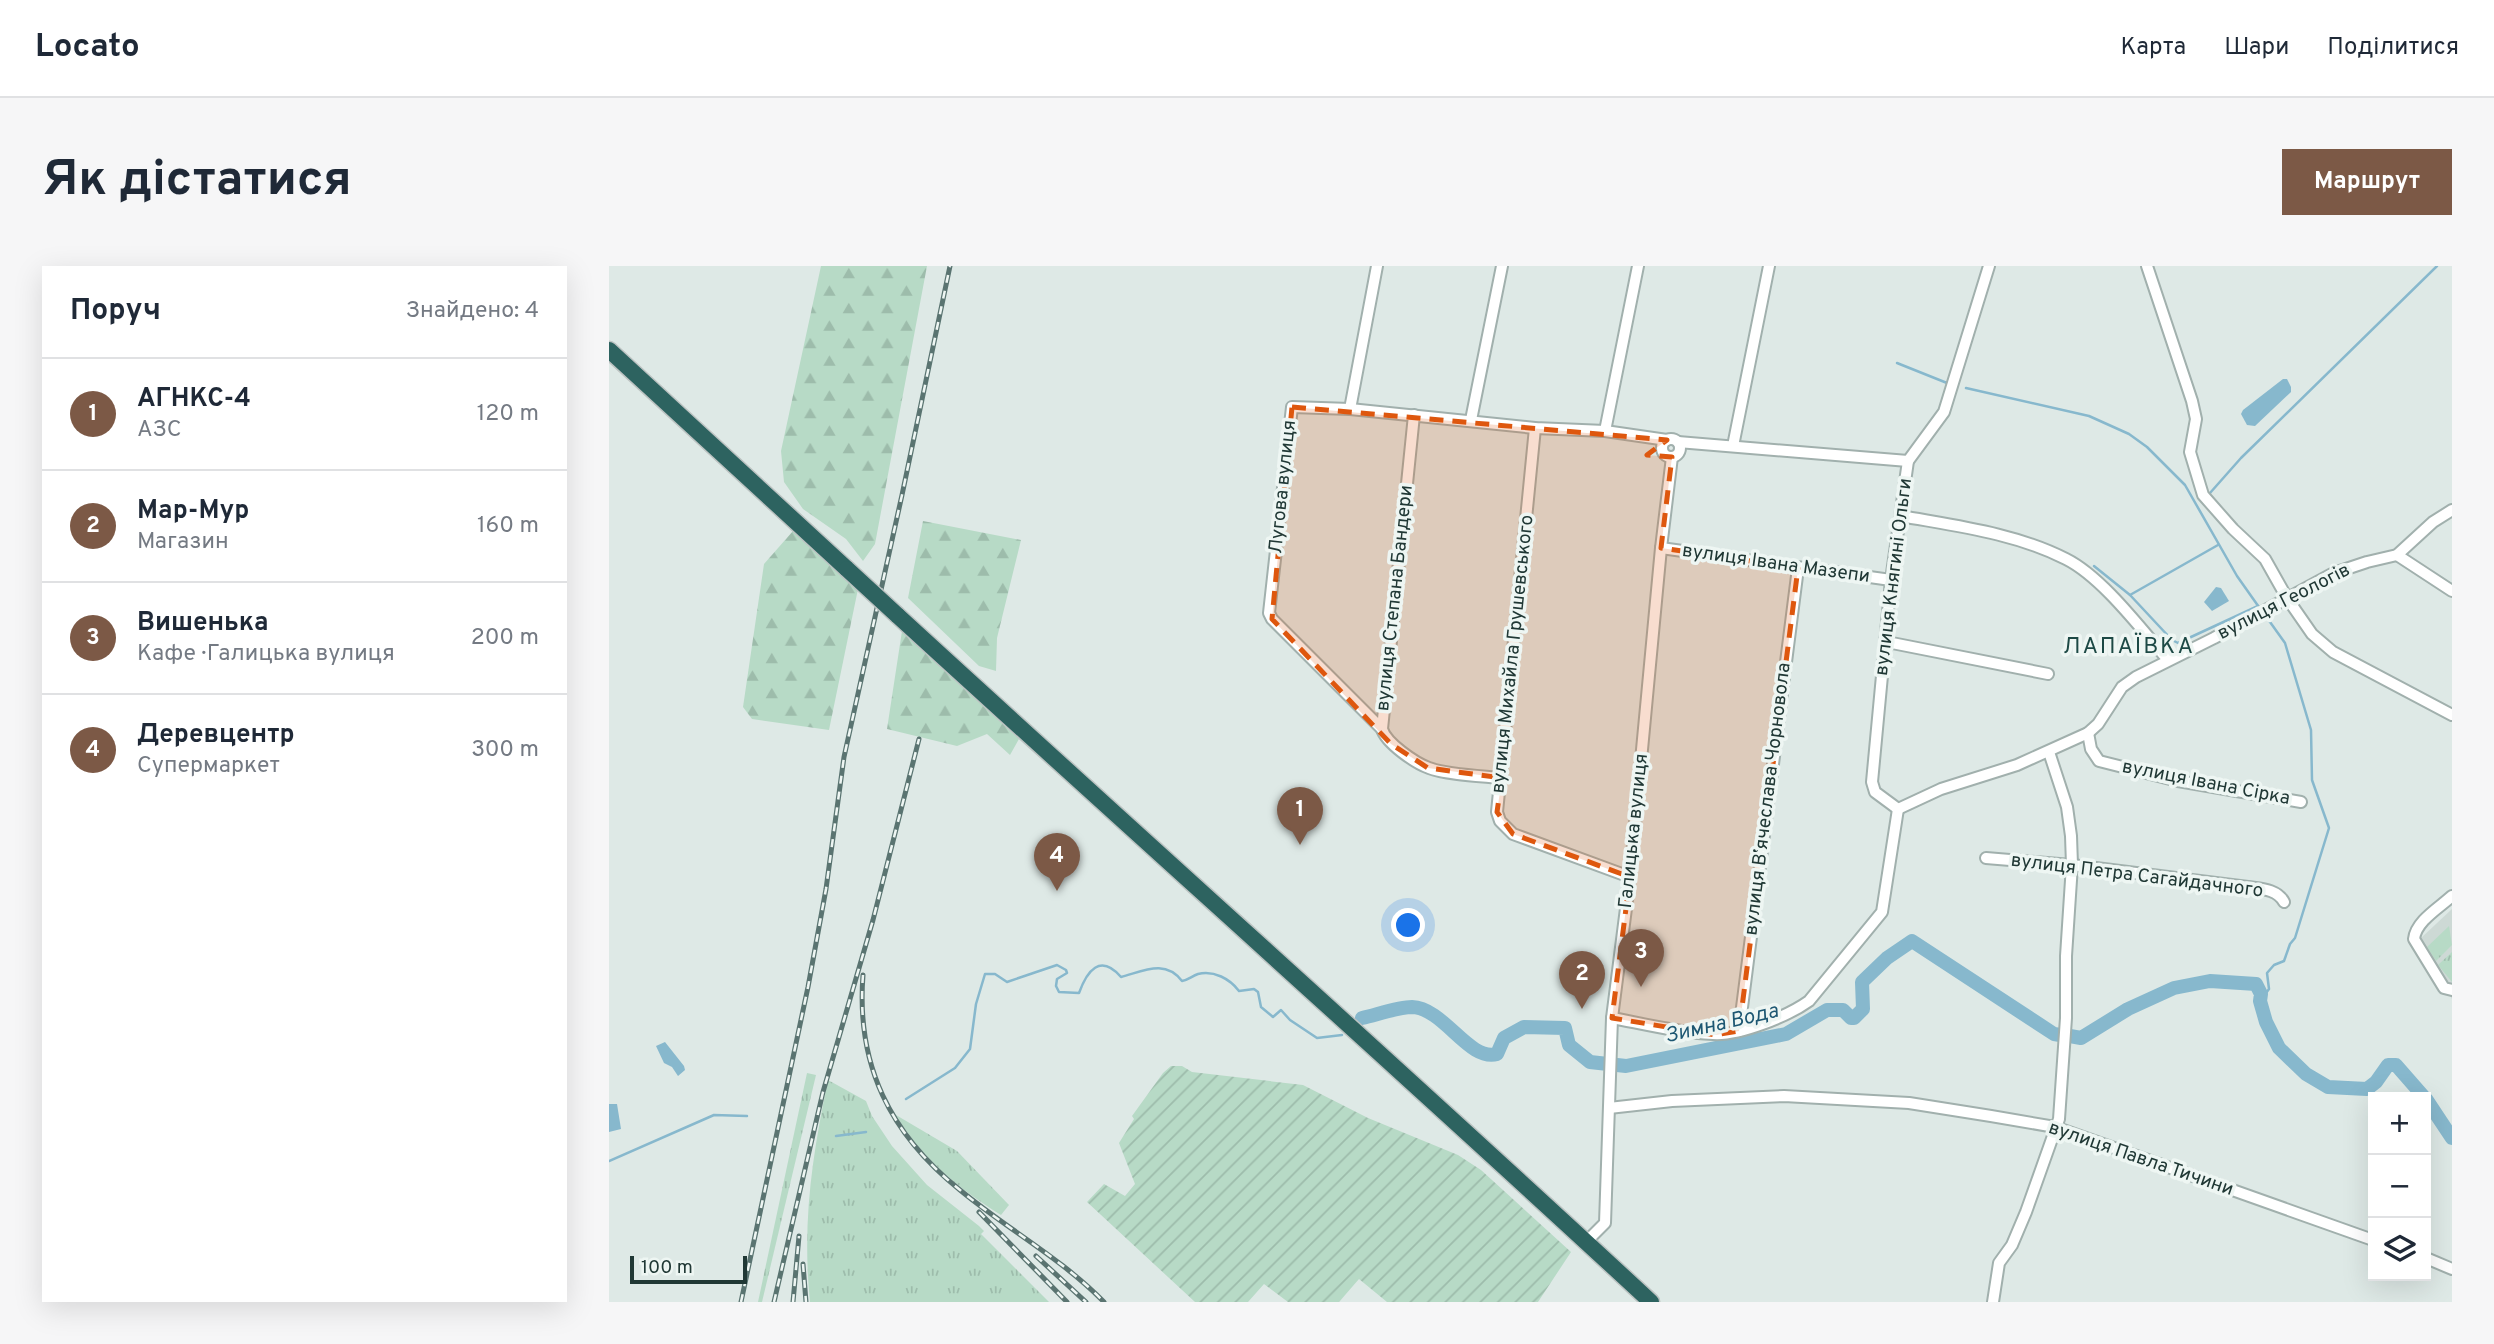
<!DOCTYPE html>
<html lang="uk">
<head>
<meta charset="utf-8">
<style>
  :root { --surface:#fff; --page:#f6f6f7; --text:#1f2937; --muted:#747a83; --line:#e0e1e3; --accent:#7c5946 }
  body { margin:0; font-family:Overpass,sans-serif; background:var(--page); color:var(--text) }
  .controls { position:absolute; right:21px; bottom:21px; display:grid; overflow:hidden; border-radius:0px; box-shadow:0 7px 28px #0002 }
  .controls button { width:63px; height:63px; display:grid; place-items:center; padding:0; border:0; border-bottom:2px solid var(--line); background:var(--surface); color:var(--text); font:35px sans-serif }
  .scale { position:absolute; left:21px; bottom:18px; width:117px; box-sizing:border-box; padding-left:7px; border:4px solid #203835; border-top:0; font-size:19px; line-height:24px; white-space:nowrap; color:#203835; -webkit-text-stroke:5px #eef6f3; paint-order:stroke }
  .you { position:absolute; left:800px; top:660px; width:24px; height:24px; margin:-18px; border:5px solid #fff; border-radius:50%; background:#1a73e8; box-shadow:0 0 0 10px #1a73e833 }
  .badge { display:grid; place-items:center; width:46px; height:46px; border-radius:50%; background:var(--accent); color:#fff; font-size:23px; font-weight:700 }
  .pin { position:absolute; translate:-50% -58px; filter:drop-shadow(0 2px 4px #0008) }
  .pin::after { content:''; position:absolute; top:37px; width:24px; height:21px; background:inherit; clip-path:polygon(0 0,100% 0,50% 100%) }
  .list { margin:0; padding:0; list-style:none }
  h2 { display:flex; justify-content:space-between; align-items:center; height:91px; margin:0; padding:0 28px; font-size:30px }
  h2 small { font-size:23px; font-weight:400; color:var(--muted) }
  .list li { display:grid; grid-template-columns:46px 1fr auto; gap:21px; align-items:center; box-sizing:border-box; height:112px; padding:0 28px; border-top:2px solid var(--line) }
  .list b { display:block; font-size:26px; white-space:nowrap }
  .list p { margin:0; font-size:23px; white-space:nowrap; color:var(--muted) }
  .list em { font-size:23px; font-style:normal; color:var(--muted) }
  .icon { flex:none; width:38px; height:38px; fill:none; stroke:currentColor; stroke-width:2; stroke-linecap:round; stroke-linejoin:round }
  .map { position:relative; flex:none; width:1843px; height:1036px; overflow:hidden; border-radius:0px }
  header { display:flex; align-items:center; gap:42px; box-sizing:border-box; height:98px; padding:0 35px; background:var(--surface); border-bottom:2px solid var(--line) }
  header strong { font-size:33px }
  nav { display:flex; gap:38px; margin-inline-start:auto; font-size:24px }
  .intro { display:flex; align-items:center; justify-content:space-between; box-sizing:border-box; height:168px; padding:0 42px }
  h1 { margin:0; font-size:49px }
  .button { padding:18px 32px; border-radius:0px; background:var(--accent); color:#fff; font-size:24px; font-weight:700 }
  main { display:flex; gap:42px; padding:0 42px }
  aside { flex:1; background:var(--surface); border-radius:0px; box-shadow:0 7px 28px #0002 }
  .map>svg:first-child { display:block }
  .built { fill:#cdd9d5 }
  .grass { fill:url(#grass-tufts) }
  .forest { fill:url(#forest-firs) }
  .garden { fill:url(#garden-furrows) }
  .water { fill:#87b8cd }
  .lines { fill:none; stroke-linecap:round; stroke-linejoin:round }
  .stream { stroke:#87b8cd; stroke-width:2.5 }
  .river { stroke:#87b8cd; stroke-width:14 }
  .minor-casing { stroke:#a1b0ad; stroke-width:14 }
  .highway-casing { stroke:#bcc3c2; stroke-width:19 }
  .minor { stroke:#fff; stroke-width:10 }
  .highway { stroke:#2d6360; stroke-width:16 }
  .rail-casing { stroke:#5a7471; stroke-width:5 }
  .rail { stroke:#eef6f3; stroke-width:2.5; stroke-dasharray:8; stroke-linecap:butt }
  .highway-bridge-casing { stroke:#bcc3c2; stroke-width:19; stroke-linecap:butt }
  .highway-bridge { stroke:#2d6360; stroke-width:16 }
  .marked { fill:#de570e; fill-opacity:0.2; stroke:#de570e; stroke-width:5; stroke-dasharray:14 9; stroke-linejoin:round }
  .labels { text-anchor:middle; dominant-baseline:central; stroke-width:7; stroke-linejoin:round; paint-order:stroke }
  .street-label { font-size:19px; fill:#203835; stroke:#eef6f3 }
  .water-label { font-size:21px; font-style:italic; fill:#1d5772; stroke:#eef6f3 }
  .quarter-label { font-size:23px; letter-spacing:2px; fill:#1d4945; stroke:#eef6f3 }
</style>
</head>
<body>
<header>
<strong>Locato</strong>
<nav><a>Карта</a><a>Шари</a><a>Поділитися</a></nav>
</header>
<div class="intro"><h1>Як дістатися</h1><a class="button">Маршрут</a></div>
<main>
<aside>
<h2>Поруч<small>Знайдено: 4</small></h2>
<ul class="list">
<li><span class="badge">1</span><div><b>АГНКС-4</b><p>АЗС</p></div><em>120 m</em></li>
<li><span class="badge">2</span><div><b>Мар-Мур</b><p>Магазин</p></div><em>160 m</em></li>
<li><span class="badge">3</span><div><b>Вишенька</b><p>Кафе · Галицька вулиця</p></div><em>200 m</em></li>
<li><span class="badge">4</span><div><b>Деревцентр</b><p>Супермаркет</p></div><em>300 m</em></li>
</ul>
</aside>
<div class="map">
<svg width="1843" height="1036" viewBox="0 0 1843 1036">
  <defs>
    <pattern id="grass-tufts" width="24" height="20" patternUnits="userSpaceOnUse" patternTransform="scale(1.75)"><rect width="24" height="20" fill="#b7dac6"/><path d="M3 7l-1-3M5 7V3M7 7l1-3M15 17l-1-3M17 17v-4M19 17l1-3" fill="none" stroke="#9dbcab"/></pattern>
    <pattern id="forest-firs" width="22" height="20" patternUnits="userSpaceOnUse" patternTransform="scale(1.75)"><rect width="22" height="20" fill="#b7dac6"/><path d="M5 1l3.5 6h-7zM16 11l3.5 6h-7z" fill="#9dbcab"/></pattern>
    <pattern id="garden-furrows" width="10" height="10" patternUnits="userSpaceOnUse" patternTransform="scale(1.75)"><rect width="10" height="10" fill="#b7dac6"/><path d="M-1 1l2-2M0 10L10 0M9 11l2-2" fill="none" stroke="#9dbcab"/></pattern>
  </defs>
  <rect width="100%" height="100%" fill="#dee9e6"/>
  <!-- built -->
  <polygon class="built" points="1843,643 1843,733 1811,673"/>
  <!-- grass -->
  <g class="grass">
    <polygon points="1840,660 1843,679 1827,695 1818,681"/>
    <polygon points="1843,686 1843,716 1829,699"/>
    <polygon points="198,807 207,809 153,1036 149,1036"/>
    <path d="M219,814l38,21 6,15 20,30 35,39 52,41 5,5 -3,3 68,68h-239c-8,-79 2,-145 18,-222z"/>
    <path d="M287,849l61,36 52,54 -8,10c-41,-25 -81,-58 -105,-100z"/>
  </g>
  <!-- forest -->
  <g class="forest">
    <polygon points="212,0 318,0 266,278 254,295 237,273 194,243 175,216 172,185"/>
    <polygon points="314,255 412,274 388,372 387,405 370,400 299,332"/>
    <polygon points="184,265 249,323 220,464 143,453 134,441 155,298"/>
    <polygon points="293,365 410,473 401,489 378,468 348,480 278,463"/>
  </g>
  <!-- garden -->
  <polygon class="garden" points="562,800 573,800 583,806 694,819 759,852 849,889 872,904 962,986 929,1036 778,1036 750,1013 730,1036 679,1036 655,1018 639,1036 586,1036 478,936 495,918 516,930 526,918 510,877 525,853 523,850 554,807"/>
  <!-- water -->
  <g class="water">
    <polygon points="1674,113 1678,113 1682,121 1682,126 1646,160 1638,159 1632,148 1634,144"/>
    <polygon points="1607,321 1612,322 1620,335 1603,345 1595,336"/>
    <polygon points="56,776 75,800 76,804 69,810 63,801 55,797 47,780"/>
    <polygon points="0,838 8,838 12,863 0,866"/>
  </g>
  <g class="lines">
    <!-- stream -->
    <g class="stream">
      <polyline points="1288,97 1338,117"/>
      <polyline points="1357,122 1480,150 1520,168 1538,181 1576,219 1628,310 1652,344"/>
      <polyline points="1601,227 1632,192 1828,0"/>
      <polyline points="1485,300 1521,329 1563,374 1569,377 1649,340"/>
      <polyline points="1521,329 1609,279"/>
      <polyline points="1651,735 1660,723 1658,707 1665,699 1675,695 1681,678 1686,672 1720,562 1703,514 1702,464 1676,377 1656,349"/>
      <path d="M297,833l49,-31 15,-19 6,-45 9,-30h10l12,8 50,-17 9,5 1,3 -10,6 -1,7 3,6 20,1c8,-22 21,-40 42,-16 23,-6 44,-18 61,4 6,-1 10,-5 16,-7 16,-4 32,5 41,17l15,-2 4,3 3,15 12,10 8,-7 9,10 27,18 25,-3"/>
      <polyline points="227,870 257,866"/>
      <polyline points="0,895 105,849 138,850"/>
    </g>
    <!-- river -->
    <g class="river">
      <path d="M753,752c14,-3 36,-11 50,-11 32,1 57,55 85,47l7,-16 20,-11 41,1 4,17 21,17 36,4 160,-32 41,-24h16l8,8h3l9,-9 -1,-27 25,-24 25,-17 142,93 6,1"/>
      <polyline points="1461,770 1472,772 1519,743 1565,722 1601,715 1647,718 1652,728 1651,735 1657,756 1670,782 1697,808 1719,821 1758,823 1767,816 1779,799 1787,799 1815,831"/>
      <polyline points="1817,833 1843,872"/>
    </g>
    <defs>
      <g id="minor">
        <polyline points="1538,0 1583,135 1587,153 1581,186 1594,229 1624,263 1656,293 1678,332 1703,368 1724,386 1843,449"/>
        <polyline points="741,143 768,0"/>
        <path d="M805,149l-32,314c4,14 33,34 47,39 18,7 53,8 73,10"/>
        <polyline points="862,154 893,0"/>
        <polyline points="926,162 888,546 891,555 904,568 1021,611"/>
        <polyline points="996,165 1029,0"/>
        <circle cx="1062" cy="182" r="9"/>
        <polyline points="1069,176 1299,195"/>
        <polyline points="1124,180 1160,0"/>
        <path d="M1292,250c55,10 114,17 165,43 36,18 75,70 102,101"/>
        <polyline points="1052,282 1282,314"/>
        <polyline points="1788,289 1843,325"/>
        <polyline points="1278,376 1439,408"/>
        <polyline points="773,463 663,353 660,347 683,141 741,143 926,162 996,165 1058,174"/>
        <polyline points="1479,467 1482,483 1490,495 1569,515 1692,536"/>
        <polyline points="1289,543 1332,523 1408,499 1479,467 1489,458 1513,421 1527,411 1605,372 1725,307 1758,296 1788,289 1824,256 1843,244"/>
        <polyline points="1289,543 1266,526 1263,516 1282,314 1299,195 1335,146 1380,0"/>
        <path d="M1377,592l86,7 176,22c13,2 29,2 36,15"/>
        <path d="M1843,630c-13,12 -36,25 -38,43l30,49 8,2"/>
        <path d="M1003,752c32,6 68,15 101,16 26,2 75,-18 96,-33l73,-89 16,-103"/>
        <polyline points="1130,765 1189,302"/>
        <polyline points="1000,842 1063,835 1175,830 1300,837 1382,850 1446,861 1764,974"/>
        <polyline points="978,975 996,957 1003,752 1021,611 1052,282 1063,191"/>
        <polyline points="1817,992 1843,1003"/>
        <polyline points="1384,1036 1390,997 1403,979 1417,946 1450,853 1457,752 1457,690 1463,599 1462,570 1458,541 1440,486"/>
      </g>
      <g id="highway">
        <polyline points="0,84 238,303"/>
        <path d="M288,349c251,230 505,456 754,687"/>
      </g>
    </defs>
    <!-- minor casing -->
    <use href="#minor" class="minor-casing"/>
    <!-- highway casing -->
    <use href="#highway" class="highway-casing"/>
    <!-- minor -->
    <use href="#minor" class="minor"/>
    <!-- highway -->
    <use href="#highway" class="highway"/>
    <defs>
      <g id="rail">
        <path d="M254,709c-7,90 27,159 97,215 47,39 101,68 144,112"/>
        <polyline points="370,946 458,1036"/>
        <polyline points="427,990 477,1036"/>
        <polyline points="194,998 197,1036"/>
        <polyline points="132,1036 199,721 217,623 235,491 293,229 341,0"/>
        <polyline points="165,1036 214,826 264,654 310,473"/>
        <polyline points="184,1036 190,970"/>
      </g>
    </defs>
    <!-- rail casing -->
    <use href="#rail" class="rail-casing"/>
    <!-- rail -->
    <use href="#rail" class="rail"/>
    <defs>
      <polyline id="highway-bridge" points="238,303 288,349"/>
    </defs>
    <!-- highway-bridge casing -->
    <use href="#highway-bridge" class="highway-bridge-casing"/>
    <!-- highway-bridge -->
    <use href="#highway-bridge" class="highway-bridge"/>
  </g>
  <!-- marked area -->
  <path class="marked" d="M683,141l375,33 -20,15 25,2 -11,91 137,20 -59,463 -24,4 -103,-17 18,-141 -117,-43 -16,-22 5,-34 -74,-10 -37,-24 -119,-125z"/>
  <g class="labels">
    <!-- street labels -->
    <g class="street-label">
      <text transform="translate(674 221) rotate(-84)">Лугова вулиця</text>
      <text transform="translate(1167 298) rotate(8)">вулиця Івана Мазепи</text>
      <text transform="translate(1285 311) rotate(-83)">вулиця Княгині Ольги</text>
      <text transform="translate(786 332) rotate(-84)">вулиця Степана Бандери</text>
      <text transform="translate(1675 336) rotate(-27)">вулиця Геологів</text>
      <text transform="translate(904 388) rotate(-84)">вулиця Михайла Грушевського</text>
      <text transform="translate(1597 517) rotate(11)">вулиця Івана Сірка</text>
      <text transform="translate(1159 533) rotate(-83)">вулиця Вʼячеслава Чорновола</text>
      <text transform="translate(1025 565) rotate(-84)">Галицька вулиця</text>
      <text transform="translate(1528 610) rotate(7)">вулиця Петра Сагайдачного</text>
      <text transform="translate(1532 893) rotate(19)">вулиця Павла Тичини</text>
    </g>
    <!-- water labels -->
    <g class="water-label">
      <text transform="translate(1113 758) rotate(-13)">Зимна Вода</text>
    </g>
    <!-- quarter labels -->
    <g class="quarter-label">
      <text x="1520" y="381">ЛАПАЇВКА</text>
    </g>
  </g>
</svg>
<div class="controls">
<button>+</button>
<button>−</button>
<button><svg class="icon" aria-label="layers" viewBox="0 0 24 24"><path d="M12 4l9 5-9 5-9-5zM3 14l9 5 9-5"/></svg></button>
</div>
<div class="scale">100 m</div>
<div class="you"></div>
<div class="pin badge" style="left:691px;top:579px">1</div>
<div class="pin badge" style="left:973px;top:743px">2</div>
<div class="pin badge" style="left:1032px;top:721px">3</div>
<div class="pin badge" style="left:448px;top:625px">4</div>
</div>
</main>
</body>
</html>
